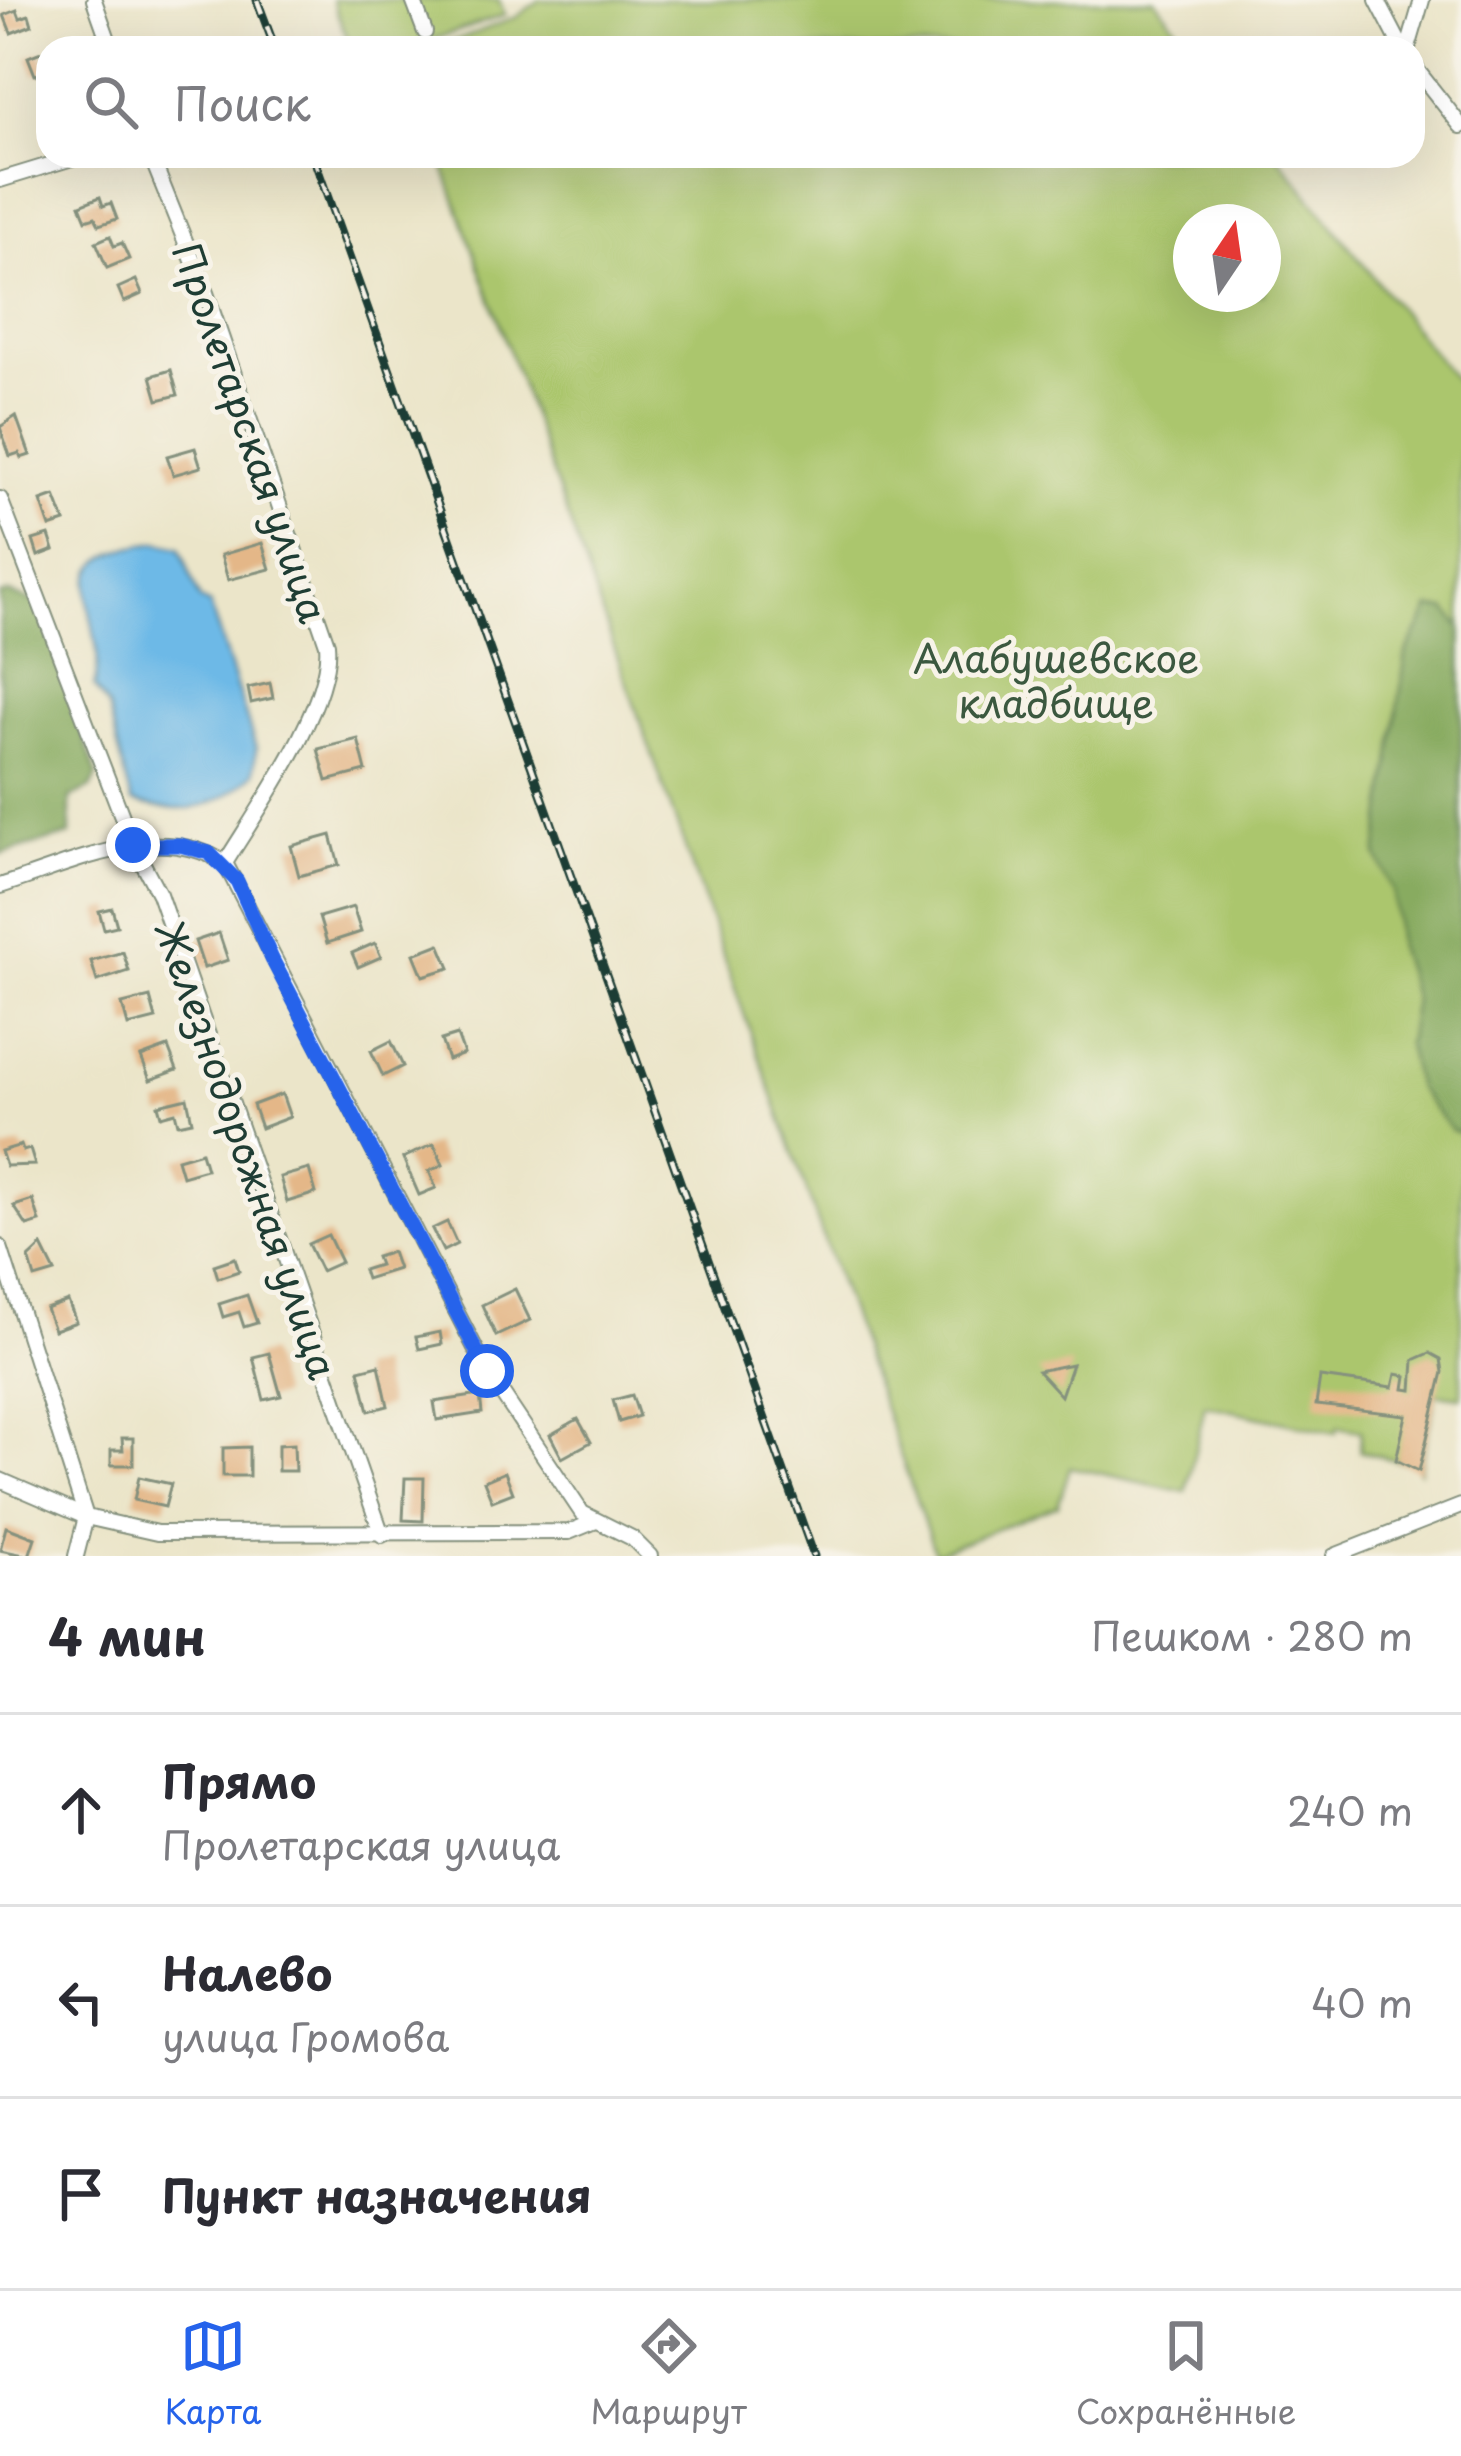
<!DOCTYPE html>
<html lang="ru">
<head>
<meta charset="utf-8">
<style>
  :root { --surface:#fff; --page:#f7f7f7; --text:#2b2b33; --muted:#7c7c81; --line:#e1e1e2; --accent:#2563eb }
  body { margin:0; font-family:"Playpen Sans",sans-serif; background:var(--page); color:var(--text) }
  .compass { position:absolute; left:1173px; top:204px; width:108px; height:108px; border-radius:50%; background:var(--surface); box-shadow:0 12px 48px #0002; rotate:13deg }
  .stop { position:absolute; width:36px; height:36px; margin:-27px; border:9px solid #2563eb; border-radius:50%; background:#fff }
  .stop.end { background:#2563eb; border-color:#fff; box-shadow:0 3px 12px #0008 }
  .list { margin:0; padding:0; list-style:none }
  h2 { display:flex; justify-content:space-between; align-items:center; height:156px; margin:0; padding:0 48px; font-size:51px }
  h2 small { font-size:39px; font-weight:400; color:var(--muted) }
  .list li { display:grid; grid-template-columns:78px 1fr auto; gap:36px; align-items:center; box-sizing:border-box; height:192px; padding:0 48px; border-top:3px solid var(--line) }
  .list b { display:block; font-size:45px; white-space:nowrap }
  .list p { margin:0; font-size:39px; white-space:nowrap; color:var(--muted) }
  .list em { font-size:39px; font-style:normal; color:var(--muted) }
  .icon { flex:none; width:66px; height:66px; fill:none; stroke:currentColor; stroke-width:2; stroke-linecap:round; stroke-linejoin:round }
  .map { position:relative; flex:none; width:1461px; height:1556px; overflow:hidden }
  .search { position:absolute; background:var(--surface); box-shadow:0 12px 48px #0002; left:36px; right:36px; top:36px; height:132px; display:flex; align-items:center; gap:30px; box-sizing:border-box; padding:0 42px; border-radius:36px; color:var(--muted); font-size:45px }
  .sheet { height:732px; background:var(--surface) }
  nav { display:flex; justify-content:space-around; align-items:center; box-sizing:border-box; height:168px; border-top:3px solid var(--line); background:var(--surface); font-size:33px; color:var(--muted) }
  nav a { display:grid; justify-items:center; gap:6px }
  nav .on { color:var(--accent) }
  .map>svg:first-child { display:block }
  .green { fill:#abc66d; stroke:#658250; stroke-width:3; fill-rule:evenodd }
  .forest { fill:#88ab60; stroke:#54744a; stroke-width:3 }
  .water { fill:#6db9e7; stroke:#467b8e; stroke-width:3 }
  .building { fill:#e4b788 }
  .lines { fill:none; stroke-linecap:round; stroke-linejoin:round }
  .minor-casing { stroke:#85917e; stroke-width:18 }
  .minor { stroke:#fff; stroke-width:14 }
  .rail-casing { stroke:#1f3d34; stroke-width:9 }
  .rail { stroke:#f7f3e8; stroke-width:4.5; stroke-dasharray:14; stroke-linecap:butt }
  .route { stroke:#2563eb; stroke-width:15 }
  .labels { text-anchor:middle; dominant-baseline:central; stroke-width:10; stroke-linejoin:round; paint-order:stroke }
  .street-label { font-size:39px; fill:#1f3d34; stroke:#f7f3e8 }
  .park-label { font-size:39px; fill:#3b583f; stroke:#f7f3e8 }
</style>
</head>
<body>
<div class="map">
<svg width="1461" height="1556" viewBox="0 0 1461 1556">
  <rect width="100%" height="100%" fill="#f7f3e8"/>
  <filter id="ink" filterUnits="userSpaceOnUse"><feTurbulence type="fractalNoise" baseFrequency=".00833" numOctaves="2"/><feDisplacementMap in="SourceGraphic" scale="24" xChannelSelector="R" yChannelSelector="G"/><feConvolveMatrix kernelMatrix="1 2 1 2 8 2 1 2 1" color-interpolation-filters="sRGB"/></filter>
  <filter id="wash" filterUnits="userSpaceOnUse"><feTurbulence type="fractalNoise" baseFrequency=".004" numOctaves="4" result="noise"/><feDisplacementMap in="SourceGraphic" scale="48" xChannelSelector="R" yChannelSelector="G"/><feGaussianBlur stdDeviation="2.7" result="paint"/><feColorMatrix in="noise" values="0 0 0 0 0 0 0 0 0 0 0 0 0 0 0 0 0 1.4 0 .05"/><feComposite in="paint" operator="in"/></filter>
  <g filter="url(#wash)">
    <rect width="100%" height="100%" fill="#ebe5c9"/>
    <!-- green -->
    <g class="green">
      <polygon points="332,0 499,0 505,15 407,48 351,48"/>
      <polygon points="540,0 1155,0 1193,48 435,48 515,18"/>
      <path d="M440,156h838l183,232v1009l-24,-3 -18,77 -4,-6 -55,-14 1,-20 -23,-4 -2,6 -131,-28 -19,87 -116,-25 -12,38 -123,48zM1191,222h72v72h-72z"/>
    </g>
    <!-- forest -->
    <g class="forest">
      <polygon points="8,593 39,603 97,776 91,788 70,798 70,835 0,854 0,595"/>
      <polygon points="1430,608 1446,609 1461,628 1461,1133 1452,1131 1417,1088 1407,1044 1414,999 1398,949 1393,891 1377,855 1406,653"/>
    </g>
    <!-- water -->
    <path class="water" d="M158,542l22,5 20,53 10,5 46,143 -2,25c-37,37 -72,43 -122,29l-24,-95 -14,-20c20,-65 -58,-130 64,-145z"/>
    <g id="blocks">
      <!-- building -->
      <g class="building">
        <polygon points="17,10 20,18 29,15 32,25 11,33 4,15"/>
        <polygon points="41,52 48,71 35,75 28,57"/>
        <polygon points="100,197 103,206 111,203 117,219 99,225 95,217 86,220 80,205"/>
        <polygon points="110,236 114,246 122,243 129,259 107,268 96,242"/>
        <polygon points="136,280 142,294 124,302 118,288"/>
        <polygon points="171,370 178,395 158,400 151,376"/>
        <polygon points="16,416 30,455 21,458 19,453 10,456 0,427"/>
        <polygon points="195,448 201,467 173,475 167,456"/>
        <polygon points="55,496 65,522 50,527 41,501"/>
        <polygon points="49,535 54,550 38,556 33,540"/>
        <polygon points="262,543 270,569 228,580 221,555"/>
        <polygon points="270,683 273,698 251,703 248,688"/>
        <polygon points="358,739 366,771 327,781 318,749"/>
        <polygon points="331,835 339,865 299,876 291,846"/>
        <polygon points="353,907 361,932 327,943 319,917"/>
        <polygon points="112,908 117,926 104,929 99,911"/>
        <polygon points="219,933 228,960 204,968 195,941"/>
        <polygon points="375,943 381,957 358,967 352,953"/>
        <polygon points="440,944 450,968 423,976 414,954"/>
        <polygon points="123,952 129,971 97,981 91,961"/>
        <polygon points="150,997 156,1019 128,1026 122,1004"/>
        <polygon points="457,1035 464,1054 448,1060 441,1040"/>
        <polygon points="391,1041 403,1066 383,1076 371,1051"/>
        <polygon points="168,1047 177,1070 150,1080 141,1057"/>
        <polygon points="282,1094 290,1117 261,1128 253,1105"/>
        <polygon points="187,1098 192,1121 178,1124 175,1112 161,1116 158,1105"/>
        <polygon points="434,1144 443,1165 429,1171 436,1188 419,1195 403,1158"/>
        <polygon points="21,1145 23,1151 30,1149 35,1165 6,1166 1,1151"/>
        <polygon points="201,1152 206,1169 182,1176 177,1159"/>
        <polygon points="309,1169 316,1193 287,1202 280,1177"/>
        <polygon points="33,1200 40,1222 27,1226 14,1206"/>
        <polygon points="447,1222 457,1244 443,1251 432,1229"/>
        <polygon points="328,1235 341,1262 321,1271 308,1244"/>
        <polygon points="42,1246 55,1272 35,1278 29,1258"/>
        <polygon points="392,1252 398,1269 366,1279 363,1270 379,1265 376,1257"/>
        <polygon points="235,1258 239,1271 218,1278 214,1265"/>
        <polygon points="515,1289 530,1320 496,1336 482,1305"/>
        <polygon points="247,1295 257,1323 244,1327 239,1312 223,1317 219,1304"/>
        <polygon points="68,1301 76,1322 54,1330 46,1309"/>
        <polygon points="440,1332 442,1344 419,1349 416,1337"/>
        <polygon points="269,1353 281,1396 264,1400 253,1357"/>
        <polygon points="1430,1353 1441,1359 1443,1372 1419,1471 1396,1460 1406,1415 1316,1405 1320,1377 1393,1387 1396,1374 1406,1376 1404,1389 1412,1390 1414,1360"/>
        <polygon points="1072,1364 1061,1396 1038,1371"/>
        <polygon points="379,1365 388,1406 369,1411 359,1370"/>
        <polygon points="480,1395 482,1413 437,1420 434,1402"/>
        <polygon points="632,1395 639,1416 619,1422 613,1400"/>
        <polygon points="578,1419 591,1442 562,1458 550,1435"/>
        <polygon points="122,1438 133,1438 133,1465 111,1465 111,1450 123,1450"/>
        <polygon points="294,1444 295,1471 278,1471 278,1445"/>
        <polygon points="249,1447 249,1476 223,1476 223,1448"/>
        <polygon points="505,1472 513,1493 492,1501 484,1481"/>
        <polygon points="139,1477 171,1484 165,1507 134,1500"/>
        <polygon points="405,1478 424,1478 423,1521 403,1520"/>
        <polygon points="6,1527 35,1538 29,1556 0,1550"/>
      </g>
    </g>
  </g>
  <g filter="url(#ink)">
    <use href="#blocks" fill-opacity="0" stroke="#85917e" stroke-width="3"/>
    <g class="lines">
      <defs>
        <g id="minor">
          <polyline points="94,0 111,48"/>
          <polyline points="413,0 425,32"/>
          <polyline points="1377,0 1402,48"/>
          <polyline points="1408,48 1422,0"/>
          <polyline points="1413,65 1461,126"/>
          <path d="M151,156l55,137 121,351c6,60 -69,165 -102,219l262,508 95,142 50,25 18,18"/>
          <polyline points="0,180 79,156"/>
          <polyline points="0,499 133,845 159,894 382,1535"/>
          <path d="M0,886c69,-21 157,-67 225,-23"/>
          <polyline points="0,1247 86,1517 76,1556"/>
          <polyline points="0,1480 86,1517 157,1533 569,1532 596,1521"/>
          <polyline points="1334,1556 1461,1506"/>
        </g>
      </defs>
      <!-- minor casing -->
      <use href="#minor" class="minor-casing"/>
      <!-- minor -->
      <use href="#minor" class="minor"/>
      <defs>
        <g id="rail">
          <polyline points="257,0 275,48"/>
          <polyline points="313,156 814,1556"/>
        </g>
      </defs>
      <!-- rail casing -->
      <use href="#rail" class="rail-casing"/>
      <!-- rail -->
      <use href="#rail" class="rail"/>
    </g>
  </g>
  <g class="lines" filter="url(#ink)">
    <!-- route -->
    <polyline class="route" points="133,845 180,845 209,853 237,881 272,959 487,1371"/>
  </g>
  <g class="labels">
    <!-- street labels -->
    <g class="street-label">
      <text transform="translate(252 432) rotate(71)">Пролетарская улица</text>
      <text transform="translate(248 1149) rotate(71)">Железнодорожная улица</text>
    </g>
    <!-- park labels -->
    <g class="park-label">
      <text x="1056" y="656">Алабушевское<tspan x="1056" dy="45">кладбище</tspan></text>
    </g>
  </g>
</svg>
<svg class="compass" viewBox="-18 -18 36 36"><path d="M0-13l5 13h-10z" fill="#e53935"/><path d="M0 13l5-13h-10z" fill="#7c7c81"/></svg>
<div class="stop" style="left:487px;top:1371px"></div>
<div class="stop end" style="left:133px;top:845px"></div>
<div class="search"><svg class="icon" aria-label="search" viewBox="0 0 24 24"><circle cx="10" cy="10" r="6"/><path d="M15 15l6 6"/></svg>Поиск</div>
</div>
<section class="sheet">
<h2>4 мин<small>Пешком · 280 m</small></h2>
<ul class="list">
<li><svg class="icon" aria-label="ahead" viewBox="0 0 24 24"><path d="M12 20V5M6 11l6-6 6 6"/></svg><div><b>Прямо</b><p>Пролетарская улица</p></div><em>240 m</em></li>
<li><svg class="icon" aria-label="left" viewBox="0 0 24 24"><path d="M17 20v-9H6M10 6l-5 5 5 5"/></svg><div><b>Налево</b><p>улица Громова</p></div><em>40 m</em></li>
<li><svg class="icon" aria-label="arrive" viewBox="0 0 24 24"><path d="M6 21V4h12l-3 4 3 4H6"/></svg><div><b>Пункт назначения</b></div></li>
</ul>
</section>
<nav>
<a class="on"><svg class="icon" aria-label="map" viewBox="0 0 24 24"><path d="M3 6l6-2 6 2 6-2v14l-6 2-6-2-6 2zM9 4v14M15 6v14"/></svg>Карта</a>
<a><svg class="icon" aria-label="directions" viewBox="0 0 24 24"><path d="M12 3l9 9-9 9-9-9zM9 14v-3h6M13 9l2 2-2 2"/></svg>Маршрут</a>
<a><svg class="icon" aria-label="saved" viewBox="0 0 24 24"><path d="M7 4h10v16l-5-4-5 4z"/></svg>Сохранённые</a>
</nav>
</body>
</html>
